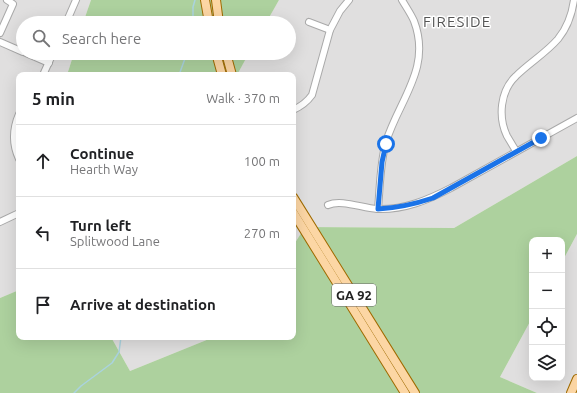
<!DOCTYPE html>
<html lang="en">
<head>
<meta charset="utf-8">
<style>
  :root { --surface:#fff; --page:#f2f2f2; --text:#202124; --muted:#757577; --line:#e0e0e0 }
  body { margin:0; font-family:Ubuntu,sans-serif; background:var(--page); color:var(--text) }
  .controls { position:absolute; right:12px; bottom:12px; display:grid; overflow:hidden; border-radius:8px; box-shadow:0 4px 16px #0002 }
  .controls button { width:36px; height:36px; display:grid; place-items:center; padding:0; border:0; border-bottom:1px solid var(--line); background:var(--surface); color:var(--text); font:20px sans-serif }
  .stop { position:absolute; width:12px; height:12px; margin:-9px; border:3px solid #1a73e8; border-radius:50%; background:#fff }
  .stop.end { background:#1a73e8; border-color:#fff; box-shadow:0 1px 4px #0008 }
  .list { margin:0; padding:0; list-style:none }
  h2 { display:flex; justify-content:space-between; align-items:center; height:52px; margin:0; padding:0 16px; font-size:17px }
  h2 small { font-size:13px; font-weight:400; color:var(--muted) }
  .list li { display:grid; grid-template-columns:26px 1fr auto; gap:12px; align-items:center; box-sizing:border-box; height:72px; padding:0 16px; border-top:1px solid var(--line) }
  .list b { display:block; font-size:15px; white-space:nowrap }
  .list p { margin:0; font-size:13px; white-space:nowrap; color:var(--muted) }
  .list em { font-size:13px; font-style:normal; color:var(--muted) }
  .icon { flex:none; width:22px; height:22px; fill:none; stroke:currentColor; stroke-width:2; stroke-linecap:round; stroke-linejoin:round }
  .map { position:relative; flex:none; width:577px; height:393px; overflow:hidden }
  .search { position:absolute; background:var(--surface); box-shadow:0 4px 16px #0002; left:16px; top:16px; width:280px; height:44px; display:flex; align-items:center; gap:10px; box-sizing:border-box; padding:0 14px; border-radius:22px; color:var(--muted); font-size:15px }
  .panel { position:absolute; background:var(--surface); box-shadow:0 4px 16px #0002; left:16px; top:72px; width:280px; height:268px; border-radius:8px }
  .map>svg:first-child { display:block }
  .residential { fill:#e0dfdf }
  .forest { fill:#add19e }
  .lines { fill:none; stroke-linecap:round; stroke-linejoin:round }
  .stream { stroke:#aad3df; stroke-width:1.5 }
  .minor-casing { stroke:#a9a9a9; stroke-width:8 }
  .major-casing { stroke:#a06b00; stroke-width:10 }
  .minor { stroke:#fff; stroke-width:6 }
  .major { stroke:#fcd6a4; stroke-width:8 }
  .route { stroke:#1a73e8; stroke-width:5 }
  .labels { text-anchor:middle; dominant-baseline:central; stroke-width:3; stroke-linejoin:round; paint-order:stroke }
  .shield { fill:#fff; stroke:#646464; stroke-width:1 }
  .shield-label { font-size:13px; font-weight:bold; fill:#222 }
  .neighbourhood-label { font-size:15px; letter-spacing:1px; fill:#555; stroke:#fff }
</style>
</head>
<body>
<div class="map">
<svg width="577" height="393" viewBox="0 0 577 393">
  <rect width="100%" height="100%" fill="#f2efe9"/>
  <!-- residential -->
  <g class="residential">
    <polygon points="0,0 91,0 83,23 23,23 23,53 74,53 67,75 19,75 19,290 0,298"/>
    <polygon points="279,0 577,0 577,156 454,228 305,227 293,246 293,75 237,75 249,53 289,53 289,23 266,23"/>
    <polygon points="577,234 577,393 537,393 500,377 532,318 532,378 562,378 562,262"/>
    <polygon points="111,337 214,337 130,371"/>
  </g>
  <!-- forest -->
  <g class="forest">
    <polygon points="91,0 279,0 266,23 83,23"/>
    <polygon points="74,53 249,53 237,75 67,75"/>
    <polygon points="577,156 577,234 562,262 562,240 532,240 532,318 500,377 537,393 0,393 0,298 19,290 19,337 111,337 130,371 214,337 293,337 293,246 305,227 454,228"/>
  </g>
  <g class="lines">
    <!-- stream -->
    <g class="stream">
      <polyline points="193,23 193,7 195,0"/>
      <polyline points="179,75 187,53"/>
      <polyline points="74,393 81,386 112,363 119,352 121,337"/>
    </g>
    <defs>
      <g id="minor">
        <polyline points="309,22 330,30"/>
        <polyline points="66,23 76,0"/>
        <polyline points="0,33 13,4 7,0"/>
        <polyline points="0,42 23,52"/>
        <polyline points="26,53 49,63"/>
        <polyline points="43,75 53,53"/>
        <path d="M293,110c9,-4 14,-8 19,-15l18,-65 10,-19 9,-11"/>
        <path d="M19,114c-6,14 -7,30 0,45"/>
        <path d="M516,151c-3,-5 -6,-10 -9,-15 -9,-19 -7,-45 9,-60 13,-13 30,-23 42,-37 9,-11 14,-25 16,-39"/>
        <path d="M328,205c13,-6 34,3 49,4 27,1 51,-9 74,-21l126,-70"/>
        <path d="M378,209c2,-22 2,-46 8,-67 13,-42 46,-74 28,-121 -3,-7 -8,-14 -12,-21"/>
        <polyline points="0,222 19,213"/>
      </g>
      <g id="major">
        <polyline points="205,0 209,23"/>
        <polyline points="216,0 219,23"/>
        <polyline points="216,53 222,75"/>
        <polyline points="226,53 232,75"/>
        <polyline points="293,197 415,393"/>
        <polyline points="293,212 405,393"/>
        <polyline points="571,393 577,379"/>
      </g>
    </defs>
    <!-- minor casing -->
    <use href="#minor" class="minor-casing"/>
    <!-- major casing -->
    <use href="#major" class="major-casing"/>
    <!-- minor -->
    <use href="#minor" class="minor"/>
    <!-- major -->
    <use href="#major" class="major"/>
  </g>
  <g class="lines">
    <!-- route -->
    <path class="route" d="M386,144l-4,18 -4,47c20,-1 37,-5 55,-11l108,-60"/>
  </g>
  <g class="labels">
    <!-- shield labels -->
    <rect class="shield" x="332" y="284" width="44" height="22" rx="3"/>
    <g class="shield-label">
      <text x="354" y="295">GA 92</text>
    </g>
    <!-- neighbourhood labels -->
    <g class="neighbourhood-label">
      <text x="457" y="21">FIRESIDE</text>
    </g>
  </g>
</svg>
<div class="controls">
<button>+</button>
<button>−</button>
<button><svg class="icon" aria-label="locate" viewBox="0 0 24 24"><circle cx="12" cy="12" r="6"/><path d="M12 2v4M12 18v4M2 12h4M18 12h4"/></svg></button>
<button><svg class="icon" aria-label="layers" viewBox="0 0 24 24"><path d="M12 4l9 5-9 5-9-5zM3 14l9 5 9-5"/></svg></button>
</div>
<div class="stop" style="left:386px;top:144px"></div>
<div class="stop end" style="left:541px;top:138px"></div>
<div class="search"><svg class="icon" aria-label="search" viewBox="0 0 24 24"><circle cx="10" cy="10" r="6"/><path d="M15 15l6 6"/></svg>Search here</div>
<section class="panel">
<h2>5 min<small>Walk · 370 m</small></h2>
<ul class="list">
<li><svg class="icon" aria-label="ahead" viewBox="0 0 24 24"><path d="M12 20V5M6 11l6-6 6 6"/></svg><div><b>Continue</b><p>Hearth Way</p></div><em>100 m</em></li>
<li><svg class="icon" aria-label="left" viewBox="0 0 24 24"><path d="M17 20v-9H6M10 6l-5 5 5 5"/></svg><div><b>Turn left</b><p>Splitwood Lane</p></div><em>270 m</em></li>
<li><svg class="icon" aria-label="arrive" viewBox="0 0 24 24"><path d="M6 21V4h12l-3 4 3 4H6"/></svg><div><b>Arrive at destination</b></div></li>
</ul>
</section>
</div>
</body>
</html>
